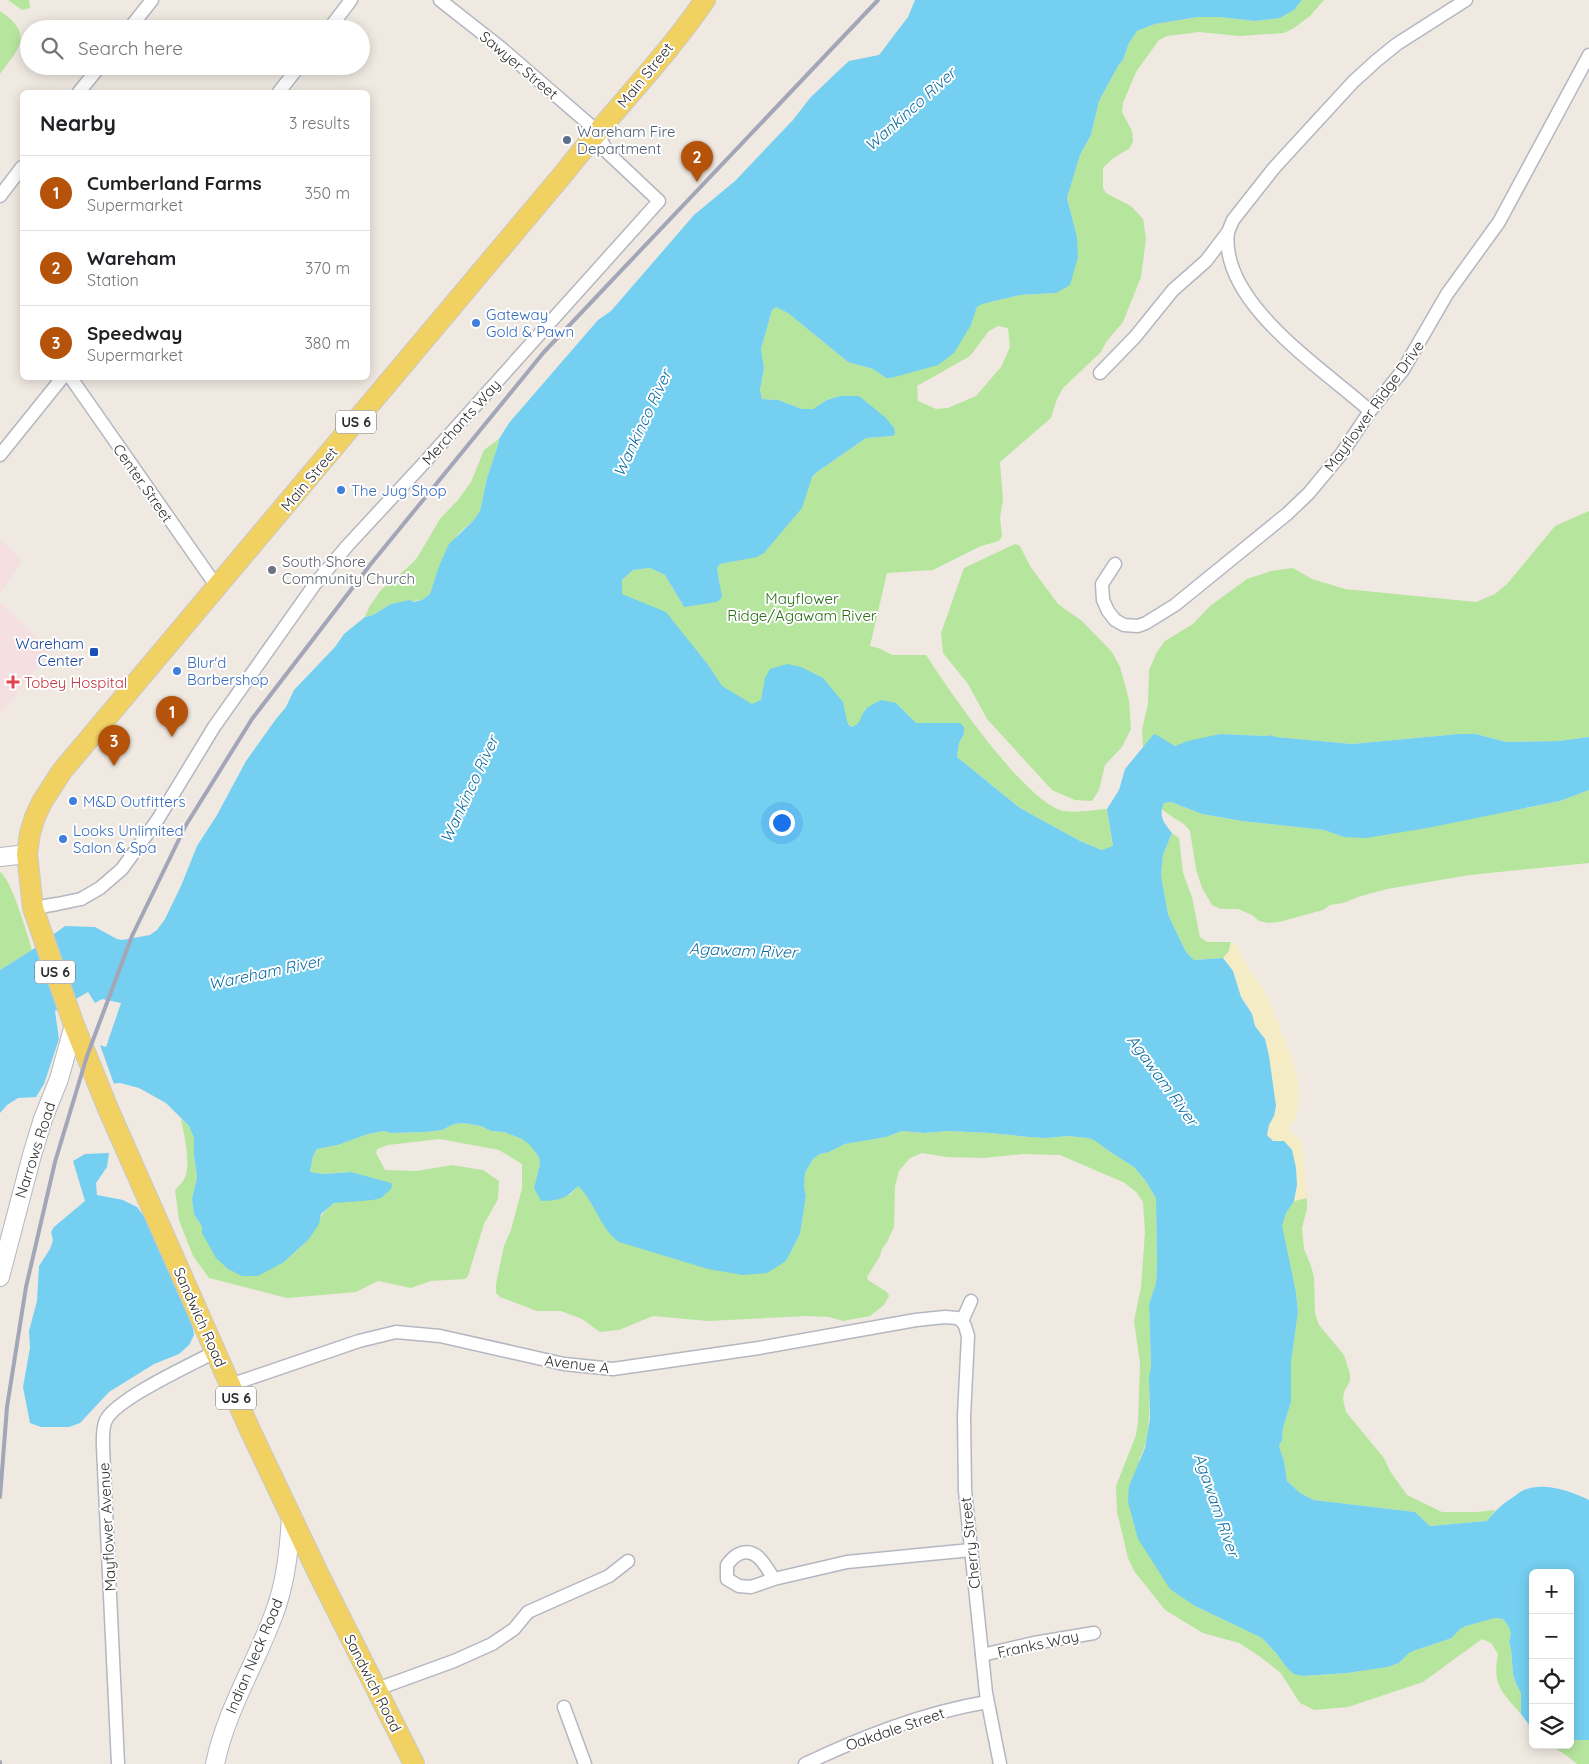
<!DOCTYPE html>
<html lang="en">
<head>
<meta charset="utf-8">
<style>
  :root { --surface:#fff; --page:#f2f2f2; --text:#202124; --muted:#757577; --line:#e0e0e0; --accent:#b45309 }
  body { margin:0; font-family:Quicksand,sans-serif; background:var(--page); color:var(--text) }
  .controls { position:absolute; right:15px; bottom:15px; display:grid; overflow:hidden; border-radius:8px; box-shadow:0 2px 12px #0003 }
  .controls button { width:45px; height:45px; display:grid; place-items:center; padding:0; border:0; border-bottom:1px solid var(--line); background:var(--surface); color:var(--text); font:25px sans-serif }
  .you { position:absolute; left:781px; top:822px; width:18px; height:18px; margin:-12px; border:4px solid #fff; border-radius:50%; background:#1a73e8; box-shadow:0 0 0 8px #1a73e833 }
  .badge { display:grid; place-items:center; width:32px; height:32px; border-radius:50%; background:var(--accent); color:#fff; font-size:16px; font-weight:700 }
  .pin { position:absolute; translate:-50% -41px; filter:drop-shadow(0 1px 2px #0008) }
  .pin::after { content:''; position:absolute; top:26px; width:18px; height:15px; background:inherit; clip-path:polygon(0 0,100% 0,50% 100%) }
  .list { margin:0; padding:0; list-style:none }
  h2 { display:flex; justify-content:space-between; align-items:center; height:65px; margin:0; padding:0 20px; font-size:21px }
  h2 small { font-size:16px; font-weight:400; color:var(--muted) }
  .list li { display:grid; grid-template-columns:32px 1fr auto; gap:15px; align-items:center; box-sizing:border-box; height:75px; padding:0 20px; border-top:1px solid var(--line) }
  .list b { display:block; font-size:19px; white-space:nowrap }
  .list p { margin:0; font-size:16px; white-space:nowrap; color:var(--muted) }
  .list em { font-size:16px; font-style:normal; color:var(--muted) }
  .icon { flex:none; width:28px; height:28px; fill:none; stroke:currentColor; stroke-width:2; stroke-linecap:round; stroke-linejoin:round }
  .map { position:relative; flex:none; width:1589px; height:1764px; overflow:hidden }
  .search { position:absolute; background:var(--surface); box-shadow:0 2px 12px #0003; left:20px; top:20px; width:350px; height:55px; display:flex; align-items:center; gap:12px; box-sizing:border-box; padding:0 18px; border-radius:28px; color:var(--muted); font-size:19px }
  .panel { position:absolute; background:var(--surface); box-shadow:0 2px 12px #0003; left:20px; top:90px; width:350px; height:290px; border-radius:8px }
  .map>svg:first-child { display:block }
  .medical { fill:#f5dfe0 }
  .green { fill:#b6e59e; fill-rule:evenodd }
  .sand { fill:#f3ecc5 }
  .water { fill:#75cff0 }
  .pier { fill:#efe9e1 }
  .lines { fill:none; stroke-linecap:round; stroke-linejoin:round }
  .street-casing { stroke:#b4b7c1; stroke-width:15 }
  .secondary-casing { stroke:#b4b7c1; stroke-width:20 }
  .primary-casing { stroke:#c9c9c9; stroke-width:22 }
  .street { stroke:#fff; stroke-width:12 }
  .secondary { stroke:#fff; stroke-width:18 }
  .primary { stroke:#f2d163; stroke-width:20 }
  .rail { stroke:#a3a6b8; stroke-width:4 }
  .service-dot { fill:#5c6f8a; stroke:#fff; stroke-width:2 }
  .shop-dot { fill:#3f7fe0; stroke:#fff; stroke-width:2 }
  .worship-dot { fill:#6b7280; stroke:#fff; stroke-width:2 }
  .transit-dot { fill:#1a4fb4; stroke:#fff; stroke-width:2 }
  .health-dot { fill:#e0444e; stroke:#fff; stroke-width:2 }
  .labels { text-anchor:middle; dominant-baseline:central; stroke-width:4; stroke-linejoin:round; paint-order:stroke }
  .shield { fill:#fff; stroke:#6d6d6d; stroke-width:1 }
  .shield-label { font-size:14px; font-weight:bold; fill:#2e2e2e }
  .street-label { font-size:15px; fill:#2e2e2e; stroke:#fff }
  .service-label { font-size:15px; fill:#4e5e75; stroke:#fff; text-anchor:start }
  .shop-label { font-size:15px; fill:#366cbe; stroke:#fff; text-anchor:start }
  .worship-label { font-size:15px; fill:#5b616d; stroke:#fff; text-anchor:start }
  .park-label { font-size:15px; fill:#2c6e1b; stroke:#fff }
  .transit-label { font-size:15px; fill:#164399; stroke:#fff; text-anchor:end }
  .health-label { font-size:15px; fill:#be3a42; stroke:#fff; text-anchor:start }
  .water-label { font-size:16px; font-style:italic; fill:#0d6fa3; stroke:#fff }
</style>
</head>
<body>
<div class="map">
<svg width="1589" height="1764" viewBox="0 0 1589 1764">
  <rect width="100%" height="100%" fill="#efe9e1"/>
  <!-- medical -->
  <g class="medical">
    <polygon points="0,539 22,561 0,593"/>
    <polygon points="0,602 50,651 0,714"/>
  </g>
  <!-- green -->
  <g class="green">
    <polygon points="8,0 29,0 30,8 22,10"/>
    <path d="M1302,0h22l-14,16 -16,12 -10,5 -44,3 -41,-4 -32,4 -8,4 -23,32 -13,31 -1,9 10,19 1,10 -3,7 -18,11 -9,9v20l3,5 25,13 12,13 3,20 -5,38 -18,45 -17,20 -5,10 -38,36 -6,11 -6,19 -51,44 3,38 -3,17 2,19 -3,5 -18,5 -48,24 -46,3 -17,73 11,3 11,6h34c23,35 100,149 138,156 12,2 30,-1 43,-2l6,38 -11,3 -22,-9 -60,-33 -63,-51 2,-14 5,-9 -4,-11h-44l-20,-20 -31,6c-3,7 -4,16 -13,18 -7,-5 -8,-16 -9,-25l-92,19 -129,-127v-14l11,-10 17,-2 15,7 17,29 38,-19 -3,-17 3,-4 20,-4 77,-88 49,-34 27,-2 -34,-40h-19l-13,4 -13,9h-12l-24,-9 -16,-1 -2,-9 4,-22 -3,-19 11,-39 4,-3 12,6 60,49 25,7 13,9 85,-53 6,-18 5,-3 38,-9 36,-2 21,-56 -10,-39 13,-43 11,-20 8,-34 19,-35 5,-6 6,-17 8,-12 18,-7 43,-7h21l36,4 25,-3 14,-8zM998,326l10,2 2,19 -9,20 -25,29 -28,12 -12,1 -18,-8 -1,-15 53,-30 19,-25z"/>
    <path d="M0,11c34,23 20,37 0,63z"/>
    <polygon points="499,439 499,442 487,478 480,511 473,521 458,534 439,566 430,594 422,600 391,604 373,615 365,617 369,607 381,590 406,569 417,558 440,519 458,500 471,482 484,450"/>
    <polygon points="1589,511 1589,737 1559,741 1506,742 1476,734 1458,734 1352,744 1276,737 1270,735 1267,736 1220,734 1178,746 1170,745 1167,741 1143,747 1142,730 1148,704 1149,670 1157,652 1165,641 1193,624 1210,606 1247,579 1271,571 1293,568 1312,579 1345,589 1476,602 1495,594 1507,584 1555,526"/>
    <polygon points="1015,544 1020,546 1030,566 1058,604 1082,621 1112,652 1120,667 1129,700 1131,729 1122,747 1105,765 1099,790 1092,801 1075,800 1052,790 987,719 968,684 943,653 941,633 964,568"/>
    <polygon points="1589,790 1589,863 1470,875 1387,889 1361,896 1343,903 1330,905 1323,910 1279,922 1268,923 1259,921 1252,915 1238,909 1221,909 1212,905 1202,888 1196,869 1190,831 1184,824 1174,818 1161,809 1164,803 1171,802 1202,814 1242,821 1324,830 1344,837 1521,809 1560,801"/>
    <polygon points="1172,833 1179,838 1183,873 1192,897 1200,937 1207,942 1231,942 1229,951 1223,958 1194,960 1186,952 1172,923 1168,914 1161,875 1163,855"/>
    <path d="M0,872c12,8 27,62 32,78l-32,20z"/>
    <path d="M181,1119l8,7 5,12v18l3,21 -5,22 2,15 8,13 82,35c8,-8 18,-15 25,-24 10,-12 10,-25 24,-34 18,-11 49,5 59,-19l-41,-13 -27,2 -14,-2 3,-16 4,-7 21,-4 30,-11 16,-3 7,2 34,-1 17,-2 12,-6 9,-1 18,3 10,5 13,1 18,7 9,6 8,12 1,7 -6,24 36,7 8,-9 13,14 22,38 173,23 14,-27 6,-38 -2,-9 1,-14 8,-14 7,-5 9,-2 16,-8 41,-7 16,-6 22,2 24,-2 42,2 39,4 17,1 22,-2 20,2 7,2 17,13 22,14 11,13 11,18 1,68 -1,17 -7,21 2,63c-5,33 4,62 -12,93l56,146 67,32 14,15 11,15 16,8 44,-3 41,-6 11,-4 10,-10 7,-3 36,-12 8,-9 6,-3 29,-8 8,1 6,8 2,7 -2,8 2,7 2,25 3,10 5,9v21c-19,-22 -29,-29 -23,-60l-7,-11 -9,-4 -59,43 -75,25 -34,3 -14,-7 -20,-31 -21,-16 -20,-13 -36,-10 -38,-23 -7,-9 -24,-30 -6,-13 -11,-46 -1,-26 20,-51 2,-13 2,-58 -6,-43 7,-34 4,-55 -2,-30 -6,-9 -12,-10 -65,-28 -38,-1 -38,4 -37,-1 -25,-4 -12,5 -11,13 -4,15 -1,41 -7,15 -5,7 -2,7 -13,21 1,3 19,12 2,4 -5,9 -14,11 -27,5 -14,-4 -23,-1 -98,5 -55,-5 -34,14 -19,2 -18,-13 -21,-8h-24l-37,-14 -4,-4v-9l8,-38 7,-16 11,-42v-24l-23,-14 -59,-11 -52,6 -11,4 -1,4 9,17 32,1 35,-6 31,5 16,11 -1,18 -14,25 -16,52 -3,3 -34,2 -20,7 -33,-7 -22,11 -69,6 -78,-20 -16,-22 -14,-36 -4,-30c4,-4 9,-9 10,-13 6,-13 -1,-44 -4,-58z"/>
    <polygon points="1307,1198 1307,1209 1302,1228 1304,1249 1311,1266 1314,1277 1315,1313 1319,1325 1344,1355 1350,1374 1350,1381 1344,1392 1343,1399 1346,1412 1384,1458 1390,1471 1407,1495 1442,1512 1477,1512 1495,1510 1487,1521 1430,1526 1415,1512 1314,1500 1300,1493 1287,1481 1284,1461 1279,1446 1282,1440 1283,1428 1291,1402 1291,1362 1298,1312 1296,1292 1281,1226 1286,1213 1291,1203 1294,1201"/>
    <polygon points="1587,1739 1589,1740 1589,1764 1577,1764 1563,1753 1548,1745 1570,1745 1570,1740"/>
  </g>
  <!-- sand -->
  <polygon class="sand" points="1231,942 1236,945 1248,967 1267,995 1293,1061 1298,1081 1299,1101 1297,1114 1290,1128 1292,1134 1302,1141 1307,1198 1294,1201 1297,1185 1296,1168 1292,1150 1273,1141 1267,1135 1269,1125 1274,1116 1269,1056 1265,1039 1255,1026 1252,1014 1245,1001 1241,997 1233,971 1223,958 1229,951"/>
  <!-- water -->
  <g class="water">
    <path d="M915,0h387l-8,10 -14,8 -25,3 -36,-4h-21l-43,7 -18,7 -8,12 -6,17 -5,6 -19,35 -8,34 -11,20 -13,43 10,39 1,20 -8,28 -14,8 -36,2 -38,9 -5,3 -6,18 -17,28 -16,12 -47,13h-5l-13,-9 -25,-7 -60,-49 -12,-6 -4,3 -11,39 3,19 -4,22 2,9 16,1 24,9h11l14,-9 13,-4h19l27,22 8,10 1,5 -2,3 -27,2 -49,34 -5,5 -10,31 -38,45 -7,4 -37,7 -3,4 5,29 -5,5 -33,5 -19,-32 -15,-7 -17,2 -11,10v14l44,18 43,54 13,20 30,18 9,-4 4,-22 5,-9 17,-5 14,3 22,11 20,24 4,19 2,4 3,2c10,-3 8,-13 15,-19 4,-3 10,-6 14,-8l15,3 20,20h44l4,4v7l-5,9 -2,14 63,51 60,33 22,9 11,-4 -6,-37 12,-19 6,-21 28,-34 2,-1 20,12 13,-5 32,-7 47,2 3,-1 6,2 76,7 106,-10h18l30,8 53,-1 30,-4v53l-29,11 -133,27 -61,10 -22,-1 -20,-7 -82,-9 -40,-7 -31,-12 -7,1c-6,13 0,20 8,30l-9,22 -2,20 7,39 4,9 14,29 8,8 29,-2 10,13 8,26 11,17 3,12 10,13 4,17 7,50 -2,10 -5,9 -2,10 6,6h11l8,9 4,18 1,17 -3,16 -8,12 -4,13 14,66 2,20 -7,50v40l-8,26 -1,12 -3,6 5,15 3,20 13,12 14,7 101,12 15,14 57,-5c7,-9 13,-15 22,-21 5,-3 9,-7 13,-9 21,-10 48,0 67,9v240h-19v-167h-37v157l-12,-16v-21l-5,-9 -3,-10 -2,-25 -2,-7 2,-8 -2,-7 -6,-8 -8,-1 -29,8 -6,3 -8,9 -36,12 -7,3 -10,10 -11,4 -41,6 -44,3 -9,-2 -7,-6 -11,-15 -14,-15 -67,-32 -25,-17 -32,-50 -10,-37 1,-16 16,-38 5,-29 -1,-42 2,-10 -2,-63 7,-21 1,-17 -1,-68 -11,-18 -11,-13 -22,-14 -18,-13 -6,-2 -20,-2 -22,2 -17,-1 -39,-4 -42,-2 -24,2 -22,-2 -16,6 -41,7 -16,8 -9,2 -7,5 -8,14 -1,14 2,9 -6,38 -14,27 -19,12 -24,2 -35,-6 -89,-27c-18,-12 -24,-40 -41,-56 -13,14 -19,14 -37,15l-7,-13 6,-24 -1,-7 -9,-12 -8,-6 -18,-7 -13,-1 -10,-5 -18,-3 -9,1 -12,6 -17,2 -34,1 -7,-2 -16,3 -30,11 -21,4 -4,7 -3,16 14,2 27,-2 40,11 1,2 -1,4 -10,9 -8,2 -39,3 -13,11 -2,10 -10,15 -25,23 -26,14h-16l-14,-7 -12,-11 -14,-25v-6l-8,-13 -2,-15 5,-22 -3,-21v-18l-5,-12 -23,-23 -27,-15 -19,-5 -13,1 -52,12 -37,2 -11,7 -7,8v-143l32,-20 33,-24 30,1 22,12 5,1 28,-5 7,-5 8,-11 16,-33 16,-40 20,-31 29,-54 30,-42 10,-12 8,-17 41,-43 9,-13 21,-17 8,-2 18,-11 19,-4 4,2 8,-2 8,-6 9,-28 10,-22 24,-23 7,-10 7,-33 12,-36v-3l10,-16 89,-103 13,-9 83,-96 41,-34 58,-61 17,-22 26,-25 13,-12 30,-6 29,-38z"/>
    <polygon points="109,1153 107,1167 96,1183 97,1195 123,1200 137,1207 154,1230 191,1317 194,1335 189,1345 179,1354 154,1364 109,1392 80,1423 69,1427 41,1427 30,1423 23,1387 30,1348 29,1331 37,1301 39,1266 50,1249 53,1240 51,1232 54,1227 85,1201 73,1161 85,1154"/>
  </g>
  <!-- pier -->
  <polygon class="pier" points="88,992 95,1003 102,999 121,1003 106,1047 100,1045 114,1084 107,1084 91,1091 55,1096 36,1097 44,1084 59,1039 55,1011"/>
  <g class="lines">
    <defs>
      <g id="street">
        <polyline points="129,29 152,0"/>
        <polyline points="329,29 351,0"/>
        <polyline points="79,92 100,66"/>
        <polyline points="279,92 299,66"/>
        <polyline points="0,196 22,167"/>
        <path d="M1228,232c-9,71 96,137 142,179"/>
        <polyline points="1100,373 1135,337 1173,290 1206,261 1228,232 1233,220 1274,168 1353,82 1376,61 1397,44 1466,0"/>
        <polyline points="71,378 217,587"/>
        <polyline points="0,455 62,378"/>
        <polyline points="1115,564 1102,584 1103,600 1108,611 1115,620 1124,625 1138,626 1146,623 1175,605 1287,514 1309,493 1342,453 1370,411 1403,370 1447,294 1499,222 1589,55"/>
        <polyline points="33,908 57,904 81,899 100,888 122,869 158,819 214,727 315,584 348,545 424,463 659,201 607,152 597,131 501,48 440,0"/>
        <polyline points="962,1321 965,1326 968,1336 964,1416 965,1491 986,1693 1000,1764"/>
        <polyline points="962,1321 971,1301"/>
        <polyline points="230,1385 359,1341 396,1332 440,1336 564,1364 613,1369 759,1348 916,1320 945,1317 957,1318 962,1321"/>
        <path d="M774,1579c-8,-12 -17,-33 -35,-25 -5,2 -9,7 -12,11v14l12,7 12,1 23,-8 73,-17 124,-12"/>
        <polyline points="982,1655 1034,1643 1094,1633"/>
        <polyline points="377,1689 454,1661 492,1644 514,1629 528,1612 609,1576 628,1561"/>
        <polyline points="564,1707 585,1764"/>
        <path d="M118,1764l-15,-317c0,-9 -1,-19 3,-27 10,-21 86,-56 109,-68"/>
        <path d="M805,1764c59,-28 118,-51 182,-62"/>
      </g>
      <g id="secondary">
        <polyline points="0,857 27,854"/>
        <polyline points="0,1277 32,1155 43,1119 59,1079 74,1025"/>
        <path d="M215,1764c11,-53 40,-99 59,-150 12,-32 15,-64 17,-98"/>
      </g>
      <path id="primary" d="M414,1764l-95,-189 -69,-145 -141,-319 -35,-86 -41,-117 -6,-54 3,-21 5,-16 7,-15 20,-31 503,-599c45,-58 98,-111 140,-172"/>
    </defs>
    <!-- street casing -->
    <use href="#street" class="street-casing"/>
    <!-- secondary casing -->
    <use href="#secondary" class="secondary-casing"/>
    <!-- primary casing -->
    <use href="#primary" class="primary-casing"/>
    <!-- street -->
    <use href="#street" class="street"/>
    <!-- secondary -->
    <use href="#secondary" class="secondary"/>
    <!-- primary -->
    <use href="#primary" class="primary"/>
    <!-- rail -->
    <g class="rail">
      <polyline points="0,1497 7,1407 26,1287 55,1162 87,1056 132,936 186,825 252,719 370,565 544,352 878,0"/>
      <polyline points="0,1762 0,1764"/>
    </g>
  </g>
  <!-- markers -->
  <circle class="service-dot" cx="567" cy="140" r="5"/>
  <g class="shop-dot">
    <circle cx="476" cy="323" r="5"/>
    <circle cx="341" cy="490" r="5"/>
    <circle cx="177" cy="671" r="5"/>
    <circle cx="73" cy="801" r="5"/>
    <circle cx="63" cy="839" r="5"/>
  </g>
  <circle class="worship-dot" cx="272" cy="570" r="5"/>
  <rect class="transit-dot" x="89" y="647" width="10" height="10" rx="2.5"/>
  <path class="health-dot" d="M10.5 674.5h5v5h5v5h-5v5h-5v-5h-5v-5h5z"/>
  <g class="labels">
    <!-- shield labels -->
    <g class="shield">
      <rect x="336" y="410.5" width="40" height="23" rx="4"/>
      <rect x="35" y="960.5" width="40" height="23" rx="4"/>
      <rect x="216" y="1386.5" width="40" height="23" rx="4"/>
    </g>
    <g class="shield-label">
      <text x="356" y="422">US 6</text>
      <text x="55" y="972">US 6</text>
      <text x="236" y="1398">US 6</text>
    </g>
    <!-- street labels -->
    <g class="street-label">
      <text transform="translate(519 65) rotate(40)">Sawyer Street</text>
      <text transform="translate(645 75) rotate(-51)">Main Street</text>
      <text transform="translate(1374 406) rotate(-54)">Mayflower Ridge Drive</text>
      <text transform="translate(461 422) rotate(-48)">Merchants Way</text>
      <text transform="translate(309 479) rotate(-50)">Main Street</text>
      <text transform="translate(143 483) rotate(55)">Center Street</text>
      <text transform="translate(35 1150) rotate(-72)">Narrows Road</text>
      <text transform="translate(200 1317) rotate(66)">Sandwich Road</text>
      <text transform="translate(577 1364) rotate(7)">Avenue A</text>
      <text transform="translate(107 1527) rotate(-93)">Mayflower Avenue</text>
      <text transform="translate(970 1543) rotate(-96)">Cherry Street</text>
      <text transform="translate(1038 1644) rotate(-12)">Franks Way</text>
      <text transform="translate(254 1656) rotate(-67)">Indian Neck Road</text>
      <text transform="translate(373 1683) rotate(63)">Sandwich Road</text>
      <text transform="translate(895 1729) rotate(-19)">Oakdale Street</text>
    </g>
    <!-- service labels -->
    <g class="service-label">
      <text x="577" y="131">Wareham Fire<tspan x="577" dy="17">Department</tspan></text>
    </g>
    <!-- shop labels -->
    <g class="shop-label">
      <text x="486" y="314">Gateway<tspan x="486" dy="17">Gold &amp; Pawn</tspan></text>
      <text x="351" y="490">The Jug Shop</text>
      <text x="187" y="662">Blur'd<tspan x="187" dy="17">Barbershop</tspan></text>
      <text x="83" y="801">M&amp;D Outfitters</text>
      <text x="73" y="830">Looks Unlimited<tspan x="73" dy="17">Salon &amp; Spa</tspan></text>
    </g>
    <!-- worship labels -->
    <g class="worship-label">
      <text x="282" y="561">South Shore<tspan x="282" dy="17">Community Church</tspan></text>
    </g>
    <!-- park labels -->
    <g class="park-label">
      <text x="802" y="598">Mayflower<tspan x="802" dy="17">Ridge/Agawam River</tspan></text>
    </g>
    <!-- transit labels -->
    <g class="transit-label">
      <text x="84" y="643">Wareham<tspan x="84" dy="17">Center</tspan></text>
    </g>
    <!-- health labels -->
    <g class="health-label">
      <text x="24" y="682">Tobey Hospital</text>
    </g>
    <!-- water labels -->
    <g class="water-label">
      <text transform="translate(910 109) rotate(-42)">Wankinco River</text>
      <text transform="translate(642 423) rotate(-65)">Wankinco River</text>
      <text transform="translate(469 789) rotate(-65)">Wankinco River</text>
      <text transform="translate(743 950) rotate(2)">Agawam River</text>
      <text transform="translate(265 972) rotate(-12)">Wareham River</text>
      <text transform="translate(1163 1080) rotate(54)">Agawam River</text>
      <text transform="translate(1217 1505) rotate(71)">Agawam River</text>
    </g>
  </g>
</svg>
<div class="controls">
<button>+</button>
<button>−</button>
<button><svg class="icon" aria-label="locate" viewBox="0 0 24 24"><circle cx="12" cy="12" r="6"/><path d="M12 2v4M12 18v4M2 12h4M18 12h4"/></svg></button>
<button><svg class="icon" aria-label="layers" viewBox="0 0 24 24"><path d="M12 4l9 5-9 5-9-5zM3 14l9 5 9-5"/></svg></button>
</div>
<div class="you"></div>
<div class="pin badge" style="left:172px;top:737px">1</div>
<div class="pin badge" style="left:697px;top:182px">2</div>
<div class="pin badge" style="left:114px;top:766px">3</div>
<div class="search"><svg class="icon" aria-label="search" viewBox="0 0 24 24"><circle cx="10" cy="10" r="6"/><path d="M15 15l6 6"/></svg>Search here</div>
<section class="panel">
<h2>Nearby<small>3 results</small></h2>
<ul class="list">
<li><span class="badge">1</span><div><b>Cumberland Farms</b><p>Supermarket</p></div><em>350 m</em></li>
<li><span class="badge">2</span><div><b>Wareham</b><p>Station</p></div><em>370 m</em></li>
<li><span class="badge">3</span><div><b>Speedway</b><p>Supermarket</p></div><em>380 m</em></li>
</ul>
</section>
</div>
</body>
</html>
